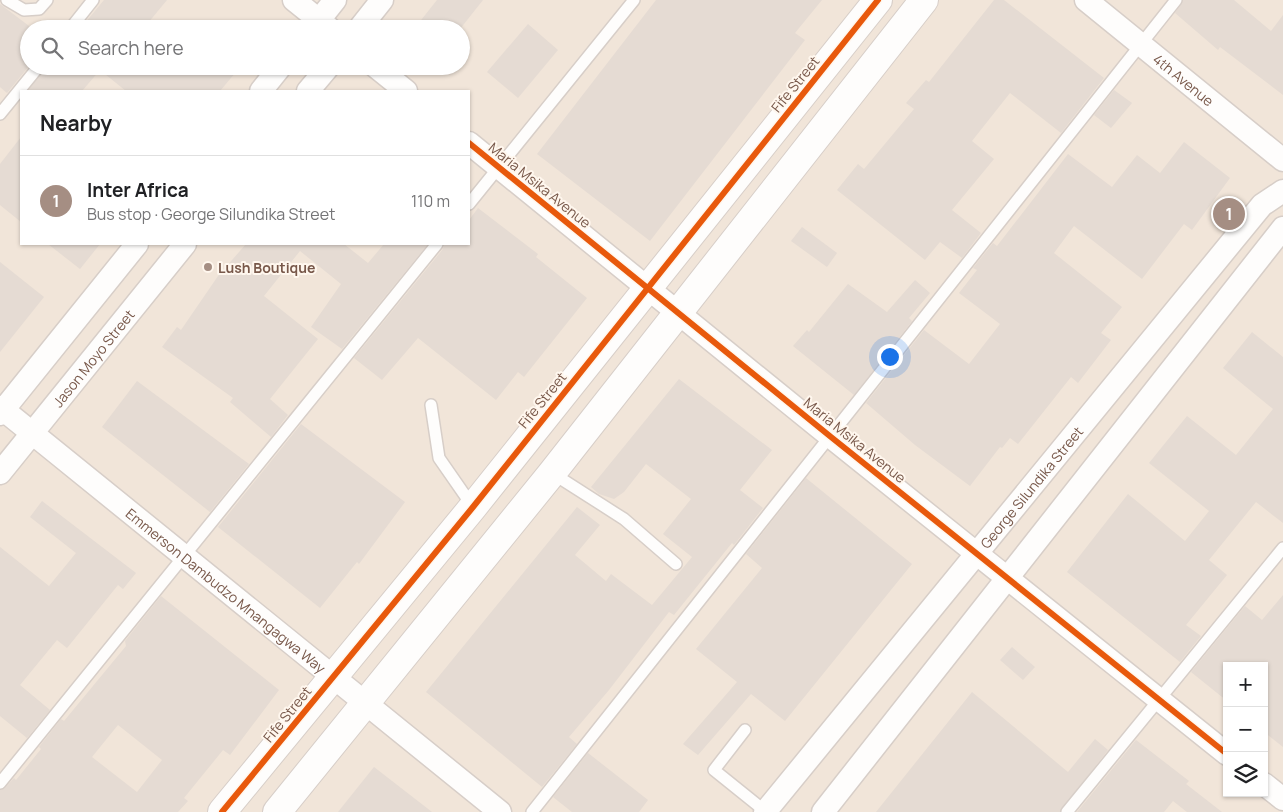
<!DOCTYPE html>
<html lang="en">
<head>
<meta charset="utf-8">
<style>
  :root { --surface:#fff; --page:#f6f6f6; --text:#202124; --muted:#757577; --line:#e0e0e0; --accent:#a58e83 }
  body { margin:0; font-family:Manrope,sans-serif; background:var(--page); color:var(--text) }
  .controls { position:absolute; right:15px; bottom:15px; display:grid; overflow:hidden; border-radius:0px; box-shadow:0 1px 4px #0004 }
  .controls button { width:45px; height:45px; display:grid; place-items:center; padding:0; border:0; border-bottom:1px solid var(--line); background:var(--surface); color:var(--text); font:25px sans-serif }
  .you { position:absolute; left:889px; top:356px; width:18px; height:18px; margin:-12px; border:4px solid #fff; border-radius:50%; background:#1a73e8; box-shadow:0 0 0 8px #1a73e833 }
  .badge { display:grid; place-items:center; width:32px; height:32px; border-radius:50%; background:var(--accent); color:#fff; font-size:16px; font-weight:700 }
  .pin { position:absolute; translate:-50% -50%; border:2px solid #fff; box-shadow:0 1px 5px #0006 }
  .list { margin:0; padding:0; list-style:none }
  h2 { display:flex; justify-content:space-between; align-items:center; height:65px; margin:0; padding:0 20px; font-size:21px }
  h2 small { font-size:16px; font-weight:400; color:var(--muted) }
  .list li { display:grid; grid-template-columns:32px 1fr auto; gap:15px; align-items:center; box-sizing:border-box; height:90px; padding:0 20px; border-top:1px solid var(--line) }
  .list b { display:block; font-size:19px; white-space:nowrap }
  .list p { margin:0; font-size:16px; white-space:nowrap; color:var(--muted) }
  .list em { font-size:16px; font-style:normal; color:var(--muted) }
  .icon { flex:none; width:28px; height:28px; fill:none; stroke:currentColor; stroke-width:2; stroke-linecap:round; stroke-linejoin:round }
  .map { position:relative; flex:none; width:1283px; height:812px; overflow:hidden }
  .search { position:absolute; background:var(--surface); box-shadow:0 1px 4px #0004; left:20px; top:20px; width:450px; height:55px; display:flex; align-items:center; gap:12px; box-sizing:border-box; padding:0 18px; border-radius:28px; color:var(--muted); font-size:19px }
  .panel { position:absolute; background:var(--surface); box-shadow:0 1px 4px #0004; left:20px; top:90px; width:450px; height:155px; border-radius:0px }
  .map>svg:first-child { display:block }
  .residential { fill:#f1e5d9; fill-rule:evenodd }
  .building { fill:#e5dbd3; fill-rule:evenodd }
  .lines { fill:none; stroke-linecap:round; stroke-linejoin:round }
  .service-casing { stroke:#d7cec8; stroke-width:14 }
  .minor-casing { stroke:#d7cec8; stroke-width:25 }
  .tertiary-casing { stroke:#d7cec8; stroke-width:30 }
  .service { stroke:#fefdfc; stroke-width:11 }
  .minor { stroke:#fefdfc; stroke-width:22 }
  .tertiary { stroke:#fefdfc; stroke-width:28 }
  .cycleway-casing { stroke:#fff7ee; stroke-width:9 }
  .cycleway { stroke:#e8590c; stroke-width:6 }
  .poi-dot { fill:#a58e83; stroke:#fff7ee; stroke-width:2 }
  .labels { text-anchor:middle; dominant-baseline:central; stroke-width:4; stroke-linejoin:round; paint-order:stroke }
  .street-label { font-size:14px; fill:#78584a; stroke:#fff7ee }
  .poi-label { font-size:14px; font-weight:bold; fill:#78584a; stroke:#fff7ee; text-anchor:start }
</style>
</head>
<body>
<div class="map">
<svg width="1283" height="812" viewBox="0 0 1283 812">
  <rect width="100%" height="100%" fill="#f8f2ec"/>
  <!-- residential -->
  <path class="residential" d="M0,0h1283v812h-1283zM29,29h432v37h-432zM21,91h448v153h-448zM1227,666h37v127h-37z"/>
  <!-- building -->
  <g class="building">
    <polygon points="104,0 167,0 143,29 80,29"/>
    <polygon points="437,0 483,0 460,29 414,29"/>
    <polygon points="656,0 822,0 795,33 805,40 650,241 537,154"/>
    <polygon points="994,0 1004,0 1104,78 1061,133 1010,93 972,141 994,159 952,210 981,233 962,258 940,242 925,260 837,190 858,164 864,169 914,109 906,103 926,80 929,82"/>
    <polygon points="1183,0 1234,0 1271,31 1283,15 1283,95 1220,47 1218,50 1175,13"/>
    <polygon points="0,4 29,26 29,66 7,93 0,87"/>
    <polygon points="528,24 558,50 518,98 487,72"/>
    <polygon points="46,66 167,66 176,73 182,66 241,66 220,91 126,91 100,70 82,91 28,91"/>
    <polygon points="1114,90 1132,103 1111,128 1094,115"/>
    <polygon points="21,137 21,222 0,205 0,164"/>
    <polygon points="1184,142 1230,178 1192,230 1184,224 1142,279 1074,226 1054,253 1122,307 1101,333 1111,340 1078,383 1071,377 1018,444 1010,438 1002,448 1000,447 970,486 915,445 866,403 924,330 969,364 1000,324 959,293 977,270 973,268 993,243 997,246 1068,154 1112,187 1137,155 1160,173"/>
    <polygon points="478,208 538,254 536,257 587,298 524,377 518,372 496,400 418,338 382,380 354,358 443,249 444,244 469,244 469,220"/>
    <polygon points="802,227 837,253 827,267 791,241"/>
    <polygon points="48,244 100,244 80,269"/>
    <polygon points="246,244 344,244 368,263 384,244 428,244 342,349 311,327 341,284 300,251 264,296 318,339 270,399 288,415 271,437 230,402 233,398 162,347 177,327 181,330 218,276"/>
    <polygon points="0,262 44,297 0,352"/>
    <polygon points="915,280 930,293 909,318 912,321 854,395 793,346 807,330 809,332 848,284 887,312"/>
    <polygon points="1252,332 1283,357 1283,523 1256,502 1209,560 1227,575 1186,625 1201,636 1180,662 1067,572 1128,494 1185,541 1209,511 1149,463 1187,416 1236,455 1273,409 1223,368"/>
    <polygon points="679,379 772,450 740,490 763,508 734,545 732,543 674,615 669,612 609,690 569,737 577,744 542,787 426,692 577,507 600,525 575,555 606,581 611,574 652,605 692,557 663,534 691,499 646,464 624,492 614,499 599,494 591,487"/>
    <polygon points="137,381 249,464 210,512 102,427"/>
    <polygon points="301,424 405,502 359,564 357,562 320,608 218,527"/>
    <polygon points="806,478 912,564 785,721 751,694 698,755 683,744 737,682 696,649 762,568 746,554"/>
    <polygon points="42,501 136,573 123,589 118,585 67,648 57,640 20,685 50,710 27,738 0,716 0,547 49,586 76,553 30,517"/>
    <polygon points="1283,595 1283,747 1264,732 1264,666 1227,666 1227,701 1191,672 1245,606 1262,620"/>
    <path d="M161,596l118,94 -49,65 -7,-5 -39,48 4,3 -10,11h-178v-22l5,-2 9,-10 2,2 25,-31 -2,-2 22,-28 3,2 62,-75 -1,-5zM118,725l44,35 -25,32 -45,-35z"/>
    <polygon points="1012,647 1035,667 1023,680 1000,660"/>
    <polygon points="972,692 1068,772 1095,739 1108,750 1060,812 876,812"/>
    <polygon points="1136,740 1189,781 1186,784 1222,812 1187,812 1173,801 1164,812 1077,812"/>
    <polygon points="588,753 648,800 639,812 572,812 553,797"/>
    <polygon points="374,767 432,812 338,812"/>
  </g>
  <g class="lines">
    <defs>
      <g id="service">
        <polyline points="7,0 24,10 39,9 47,0"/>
        <polyline points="70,29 93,0"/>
        <polyline points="0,114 39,66"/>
        <polyline points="469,204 634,0"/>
        <polyline points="431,405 439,458 473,507"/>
        <polyline points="552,473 624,519 676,564"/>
        <polyline points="745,730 714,770 765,811"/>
        <polyline points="0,783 437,244"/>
        <polyline points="532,812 1176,0"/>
        <polyline points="1067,812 1283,548"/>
      </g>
      <g id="minor">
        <polyline points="294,0 330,29"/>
        <path id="s1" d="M1086,0l197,160"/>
        <polyline points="312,29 335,0"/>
        <polyline points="359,29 382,0"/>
        <polyline points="375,66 406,91"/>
        <polyline points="261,91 281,66"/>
        <polyline points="308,91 329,66"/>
        <polyline points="469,143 831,437 1227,754"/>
        <path id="s2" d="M0,407l500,405"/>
        <polyline points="0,414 137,244"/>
        <path id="s3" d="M0,473l185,-229"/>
        <polyline points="1264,784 1283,799"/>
        <path id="s4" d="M765,812l497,-607 21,-14"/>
        <polyline points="823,812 1283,228"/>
      </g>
      <g id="tertiary">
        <polyline points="222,812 473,507 878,0"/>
        <polyline points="277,812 552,473 924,0"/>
      </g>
    </defs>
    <!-- service casing -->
    <use href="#service" class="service-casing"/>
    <!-- minor casing -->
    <use href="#minor" class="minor-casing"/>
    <!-- tertiary casing -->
    <use href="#tertiary" class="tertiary-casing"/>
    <!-- service -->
    <use href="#service" class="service"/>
    <!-- minor -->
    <use href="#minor" class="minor"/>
    <!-- tertiary -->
    <use href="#tertiary" class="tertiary"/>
    <defs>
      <g id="cycleway">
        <polyline points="469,143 831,437 1227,754"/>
        <polyline points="222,812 473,507 878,0"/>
      </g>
    </defs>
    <!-- cycleway casing -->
    <use href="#cycleway" class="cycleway-casing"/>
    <!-- cycleway -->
    <use href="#cycleway" class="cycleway"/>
  </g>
  <!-- markers -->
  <circle class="poi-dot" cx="208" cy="267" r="5"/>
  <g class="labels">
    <!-- street labels -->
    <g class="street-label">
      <text stroke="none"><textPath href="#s1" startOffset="126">4th Avenue</textPath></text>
      <text transform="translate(795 84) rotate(-51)">Fife Street</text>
      <text transform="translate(540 185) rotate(39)">Maria Msika Avenue</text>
      <text stroke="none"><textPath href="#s3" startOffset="148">Jason Moyo Street</textPath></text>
      <text transform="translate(542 400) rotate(-51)">Fife Street</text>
      <text transform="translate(855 440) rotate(39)">Maria Msika Avenue</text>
      <text stroke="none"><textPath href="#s4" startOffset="420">George Silundika Street</textPath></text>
      <text stroke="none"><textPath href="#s2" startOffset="291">Emmerson Dambudzo Mnangagwa Way</textPath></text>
      <text transform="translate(287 714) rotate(-51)">Fife Street</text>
    </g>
    <!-- poi labels -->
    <g class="poi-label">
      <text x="218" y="267">Lush Boutique</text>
    </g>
  </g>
</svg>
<div class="controls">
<button>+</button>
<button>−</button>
<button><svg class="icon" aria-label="layers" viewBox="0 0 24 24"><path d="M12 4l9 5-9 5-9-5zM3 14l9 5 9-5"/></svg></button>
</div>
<div class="you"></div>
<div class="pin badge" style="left:1229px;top:214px">1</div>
<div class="search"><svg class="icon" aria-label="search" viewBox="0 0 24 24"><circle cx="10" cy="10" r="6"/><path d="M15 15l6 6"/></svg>Search here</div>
<section class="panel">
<h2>Nearby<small></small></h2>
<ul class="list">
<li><span class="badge">1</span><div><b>Inter Africa</b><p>Bus stop · George Silundika Street</p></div><em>110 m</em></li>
</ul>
</section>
</div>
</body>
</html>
